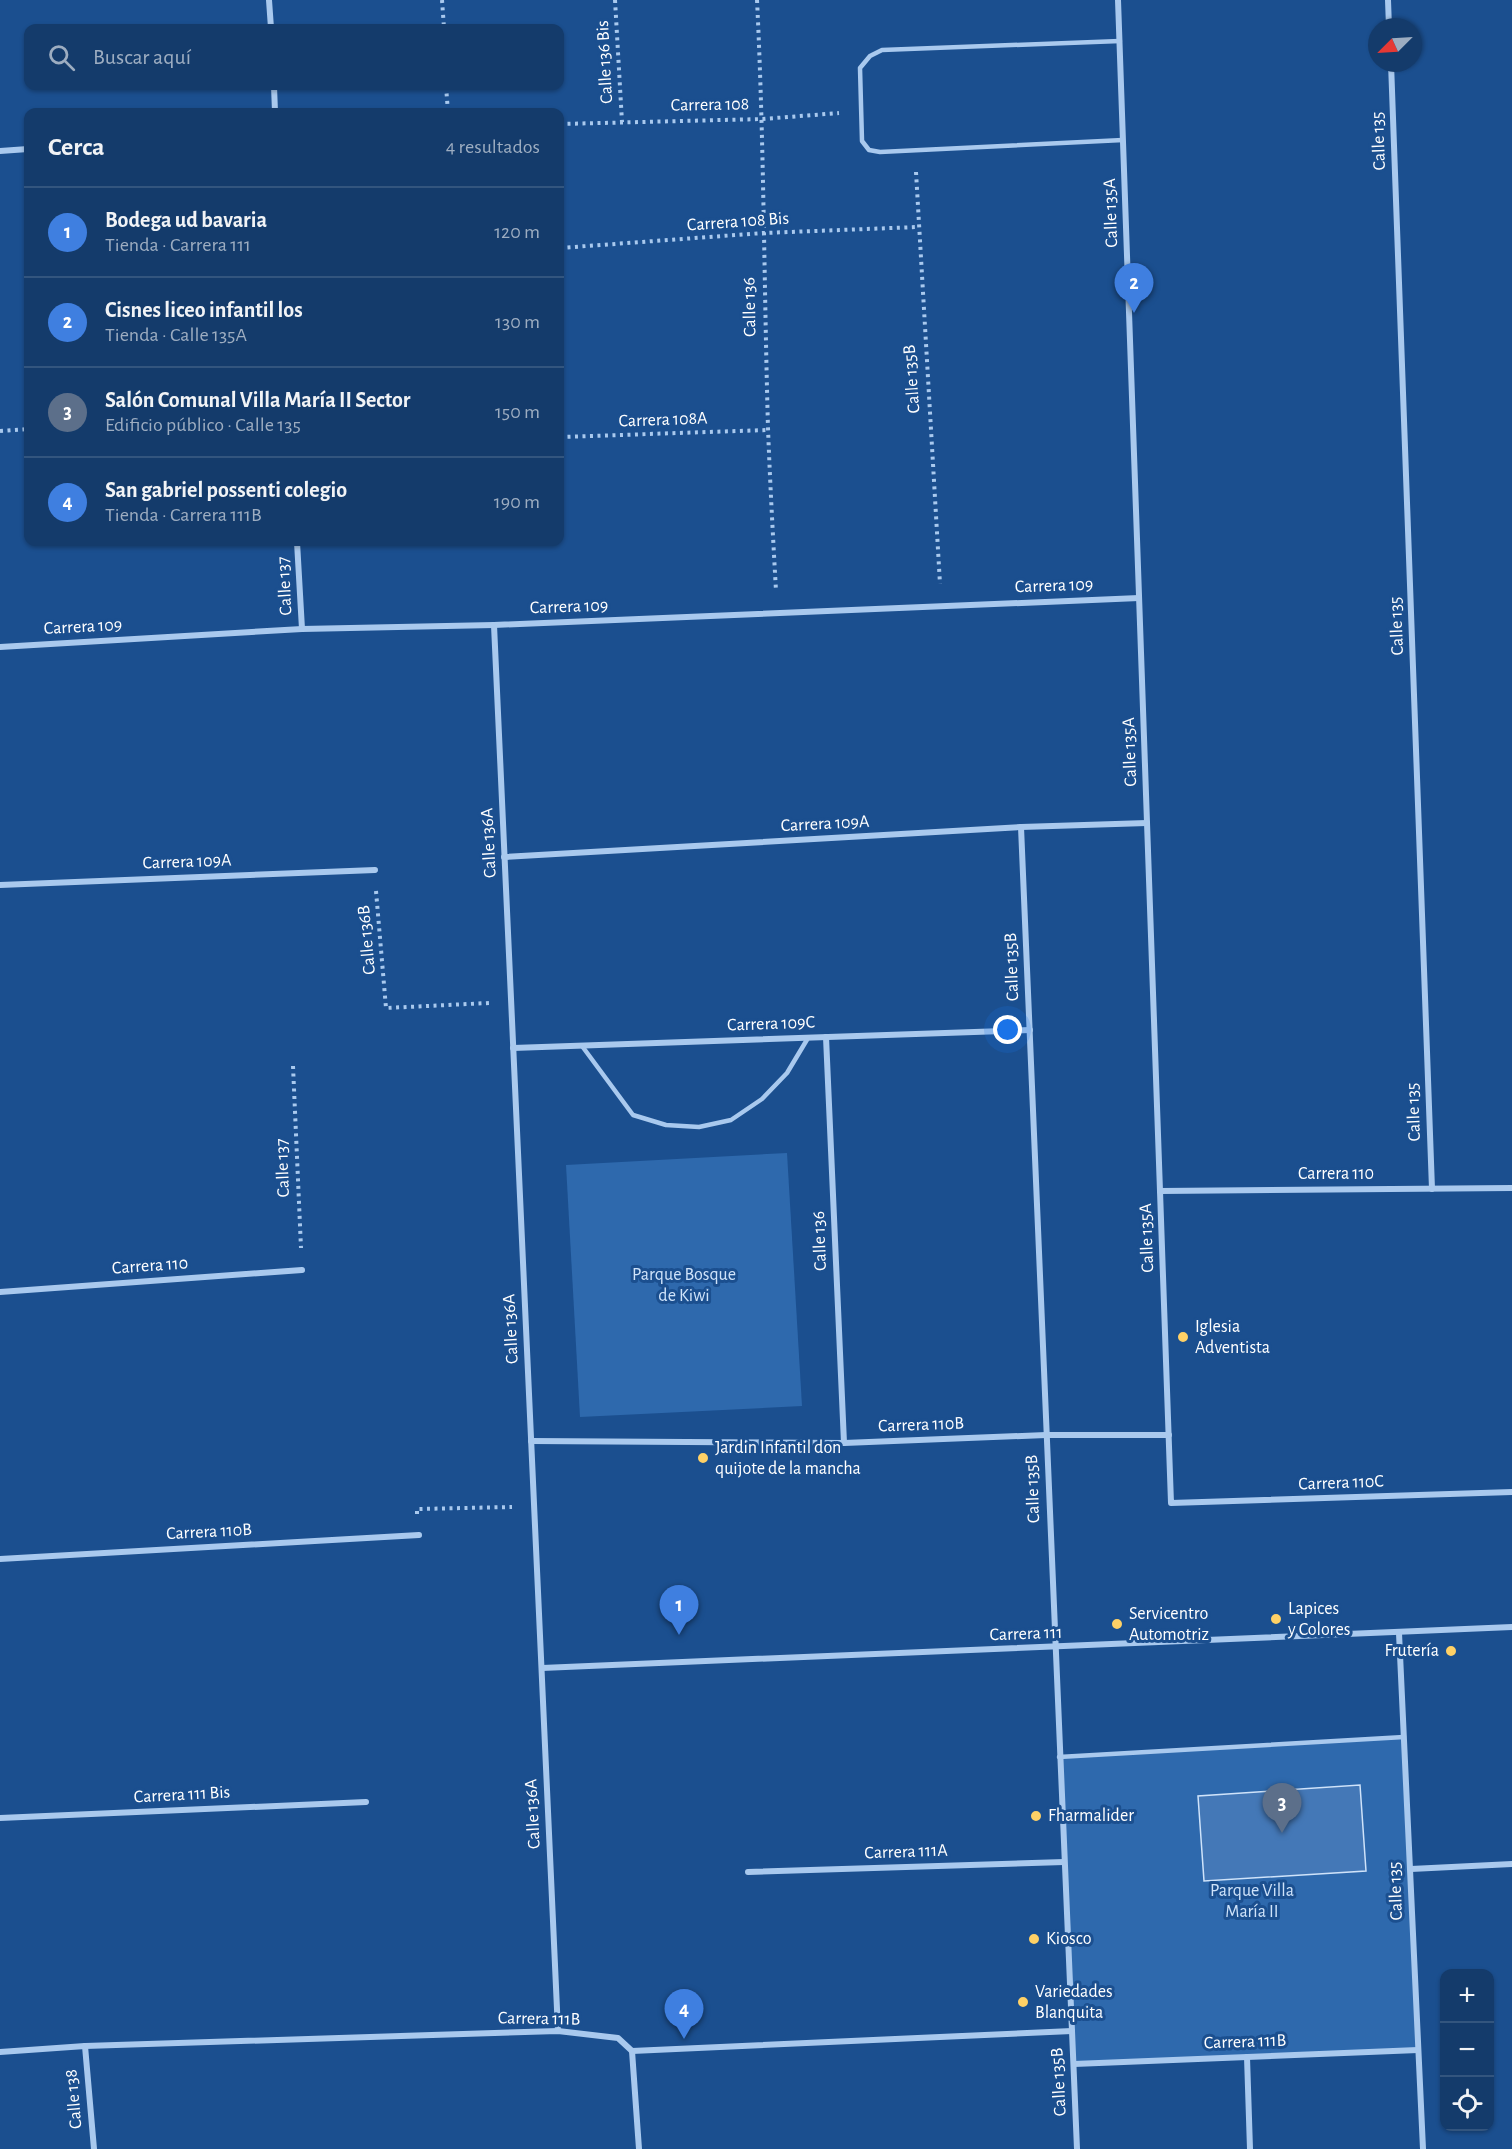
<!DOCTYPE html>
<html lang="es">
<head>
<meta charset="utf-8">
<style>
  :root { --surface:#143b6b; --page:#1d4271; --text:#f1f3f6; --muted:#9dadc1; --line:#33557e; --accent:#8c9099 }
  body { margin:0; font-family:"Alegreya Sans",sans-serif; background:var(--page); color:var(--text) }
  .controls { position:absolute; right:18px; bottom:18px; display:grid; overflow:hidden; border-radius:12px; box-shadow:0 2px 4px #0004 }
  .controls button { width:54px; height:54px; display:grid; place-items:center; padding:0; border:0; border-bottom:2px solid var(--line); background:var(--surface); color:var(--text); font:30px sans-serif }
  .compass { position:absolute; left:1368px; top:18px; width:54px; height:54px; border-radius:50%; background:var(--surface); box-shadow:0 2px 4px #0004; rotate:246deg }
  .you { position:absolute; left:1008px; top:1030px; width:21px; height:21px; margin:-15px; border:4px solid #fff; border-radius:50%; background:#1a73e8; box-shadow:0 0 0 9px #1a73e833 }
  .badge { display:grid; place-items:center; width:39px; height:39px; border-radius:50%; background:var(--accent); color:#fff; font-size:20px; font-weight:700 }
  .pin { position:absolute; translate:-50% -50px; filter:drop-shadow(0 2px 3px #0008) }
  .pin::after { content:''; position:absolute; top:32px; width:21px; height:18px; background:inherit; clip-path:polygon(0 0,100% 0,50% 100%) }
  .list { margin:0; padding:0; list-style:none }
  h2 { display:flex; justify-content:space-between; align-items:center; height:78px; margin:0; padding:0 24px; font-size:26px }
  h2 small { font-size:20px; font-weight:400; color:var(--muted) }
  .list li { display:grid; grid-template-columns:39px 1fr auto; gap:18px; align-items:center; box-sizing:border-box; height:90px; padding:0 24px; border-top:2px solid var(--line) }
  .list b { display:block; font-size:22px; white-space:nowrap }
  .list p { margin:0; font-size:20px; white-space:nowrap; color:var(--muted) }
  .list em { font-size:20px; font-style:normal; color:var(--muted) }
  .icon { flex:none; width:33px; height:33px; fill:none; stroke:currentColor; stroke-width:2; stroke-linecap:round; stroke-linejoin:round }
  .map { position:relative; flex:none; width:1512px; height:2149px; overflow:hidden }
  .search { position:absolute; background:var(--surface); box-shadow:0 2px 4px #0004; left:24px; top:24px; width:540px; height:66px; display:flex; align-items:center; gap:15px; box-sizing:border-box; padding:0 21px; border-radius:12px; color:var(--muted); font-size:22px }
  .panel { position:absolute; background:var(--surface); box-shadow:0 2px 4px #0004; left:24px; top:108px; width:540px; height:438px; border-radius:12px }
  .map>svg:first-child { display:block }
  .green { fill:#2e69ad }
  .building { fill:#4478b7; stroke:#cfe3fa; stroke-width:1.5 }
  .lines { fill:none; stroke-linecap:round; stroke-linejoin:round }
  .path { stroke:#a9c9ee; stroke-width:4; stroke-dasharray:3 4.5; stroke-linecap:butt }
  .lane { stroke:#a9c9ee; stroke-width:4.5 }
  .street { stroke:#a9c9ee; stroke-width:6 }
  .poi-dot { fill:#ffd166; stroke:#1b4f8f; stroke-width:2 }
  .labels { text-anchor:middle; dominant-baseline:central; stroke-width:6; stroke-linejoin:round; paint-order:stroke }
  .street-label { font-size:18px; fill:#fff; stroke:#1b4f8f }
  .park-label { font-size:18px; fill:#cfe3fa; stroke:#1b4f8f }
  .poi-label { font-size:18px; fill:#fff; stroke:#1b4f8f; text-anchor:start }
</style>
</head>
<body>
<div class="map">
<svg width="1512" height="2149" viewBox="0 0 1512 2149">
  <rect width="100%" height="100%" fill="#1b4f8f"/>
  <!-- green -->
  <g class="green">
    <polygon points="787,1153 802,1406 580,1417 566,1165"/>
    <polygon points="1404,1737 1418,2050 1074,2064 1059,1757"/>
  </g>
  <!-- building -->
  <polygon class="building" points="1360,1785 1366,1871 1204,1881 1198,1796"/>
  <g class="lines">
    <!-- path -->
    <g class="path">
      <polyline points="442,0 444,28"/>
      <polyline points="615,0 622,122"/>
      <path d="M757,0c7,142 7,285 11,428 2,54 5,109 8,163"/>
      <polyline points="446,86 448,112"/>
      <polyline points="560,124 763,119 839,113"/>
      <polyline points="916,172 940,584"/>
      <polyline points="560,248 763,233 918,227"/>
      <polyline points="0,431 28,429"/>
      <polyline points="560,437 768,430"/>
      <polyline points="376,891 386,1008 489,1003"/>
      <polyline points="293,1066 301,1248"/>
      <polyline points="417,1514 417,1509 512,1507"/>
    </g>
    <!-- lane -->
    <g class="lane">
      <polyline points="1120,41 882,50 870,56 860,68 862,141 869,150 880,152 1123,140"/>
      <polyline points="582,1046 633,1115 666,1125 699,1127 731,1120 762,1099 787,1073 808,1038"/>
      <polyline points="1059,1757 1404,1737"/>
    </g>
    <!-- street -->
    <g class="street">
      <polyline points="269,0 271,28"/>
      <polyline points="1118,0 1171,1503 1512,1492"/>
      <polyline points="1388,0 1389,27"/>
      <polyline points="1391,63 1432,1189"/>
      <polyline points="274,86 275,112"/>
      <polyline points="0,151 28,149"/>
      <polyline points="297,542 302,629"/>
      <polyline points="494,625 558,2031"/>
      <polyline points="0,647 302,629 494,625 1139,598"/>
      <polyline points="1021,827 1077,2149"/>
      <polyline points="504,857 1021,827 1147,823"/>
      <polyline points="0,885 375,870"/>
      <polyline points="826,1037 844,1443"/>
      <polyline points="513,1048 1030,1030"/>
      <polyline points="1160,1191 1512,1188"/>
      <polyline points="0,1292 302,1270"/>
      <polyline points="531,1441 844,1443 1046,1435 1169,1435"/>
      <polyline points="0,1559 419,1535"/>
      <polyline points="1399,1633 1423,2149"/>
      <polyline points="542,1668 1512,1627"/>
      <polyline points="0,1818 366,1802"/>
      <polyline points="1411,1869 1512,1864"/>
      <polyline points="748,1872 1064,1862"/>
      <polyline points="85,2046 94,2149"/>
      <polyline points="632,2051 639,2149"/>
      <polyline points="0,2052 85,2046 558,2031 618,2038 632,2051 1072,2031"/>
      <polyline points="1247,2057 1250,2149"/>
      <polyline points="1074,2064 1418,2050"/>
    </g>
  </g>
  <!-- markers -->
  <g class="poi-dot">
    <circle cx="1183" cy="1337" r="6"/>
    <circle cx="703" cy="1458" r="6"/>
    <circle cx="1276" cy="1619" r="6"/>
    <circle cx="1117" cy="1624" r="6"/>
    <circle cx="1451" cy="1651" r="6"/>
    <circle cx="1036" cy="1816" r="6"/>
    <circle cx="1034" cy="1939" r="6"/>
    <circle cx="1023" cy="2002" r="6"/>
  </g>
  <g class="labels">
    <!-- street labels -->
    <g class="street-label">
      <text transform="translate(605 62) rotate(-93)">Calle 136 Bis</text>
      <text transform="translate(710 105) rotate(-1)">Carrera 108</text>
      <text transform="translate(1379 141) rotate(-92)">Calle 135</text>
      <text transform="translate(1111 213) rotate(-92)">Calle 135A</text>
      <text transform="translate(738 222) rotate(-4)">Carrera 108 Bis</text>
      <text transform="translate(750 307) rotate(-91)">Calle 136</text>
      <text transform="translate(912 379) rotate(-94)">Calle 135B</text>
      <text transform="translate(663 420) rotate(-2)">Carrera 108A</text>
      <text transform="translate(285 586) rotate(-93)">Calle 137</text>
      <text transform="translate(1054 586) rotate(-2)">Carrera 109</text>
      <text transform="translate(569 607) rotate(-2)">Carrera 109</text>
      <text transform="translate(1397 626) rotate(-92)">Calle 135</text>
      <text transform="translate(83 627) rotate(-3)">Carrera 109</text>
      <text transform="translate(1130 752) rotate(-92)">Calle 135A</text>
      <text transform="translate(825 824) rotate(-3)">Carrera 109A</text>
      <text transform="translate(489 843) rotate(-93)">Calle 136A</text>
      <text transform="translate(187 862) rotate(-2)">Carrera 109A</text>
      <text transform="translate(367 940) rotate(-95)">Calle 136B</text>
      <text transform="translate(1012 967) rotate(-92)">Calle 135B</text>
      <text transform="translate(771 1024) rotate(-2)">Carrera 109C</text>
      <text transform="translate(1414 1112) rotate(-92)">Calle 135</text>
      <text transform="translate(283 1168) rotate(-92)">Calle 137</text>
      <text x="1336" y="1174">Carrera 110</text>
      <text transform="translate(1147 1238) rotate(-92)">Calle 135A</text>
      <text transform="translate(820 1241) rotate(-92)">Calle 136</text>
      <text transform="translate(150 1266) rotate(-4)">Carrera 110</text>
      <text transform="translate(511 1329) rotate(-93)">Calle 136A</text>
      <text transform="translate(921 1425) rotate(-2)">Carrera 110B</text>
      <text transform="translate(1341 1483) rotate(-2)">Carrera 110C</text>
      <text transform="translate(1033 1489) rotate(-92)">Calle 135B</text>
      <text transform="translate(209 1532) rotate(-3)">Carrera 110B</text>
      <text transform="translate(1026 1634) rotate(-2)">Carrera 111</text>
      <text transform="translate(182 1795) rotate(-3)">Carrera 111 Bis</text>
      <text transform="translate(533 1814) rotate(-93)">Calle 136A</text>
      <text transform="translate(906 1852) rotate(-2)">Carrera 111A</text>
      <text transform="translate(1396 1891) rotate(-92)">Calle 135</text>
      <text transform="translate(539 2019) rotate(1)">Carrera 111B</text>
      <text transform="translate(1245 2042) rotate(-2)">Carrera 111B</text>
      <text transform="translate(1059 2082) rotate(-93)">Calle 135B</text>
      <text transform="translate(74 2099) rotate(-95)">Calle 138</text>
    </g>
    <!-- park labels -->
    <g class="park-label">
      <text x="684" y="1275">Parque Bosque<tspan x="684" dy="21">de Kiwi</tspan></text>
      <text x="1252" y="1891">Parque Villa<tspan x="1252" dy="21">María II</tspan></text>
    </g>
    <!-- poi labels -->
    <g class="poi-label">
      <text x="1195" y="1327">Iglesia<tspan x="1195" dy="21">Adventista</tspan></text>
      <text x="715" y="1448">Jardin Infantil don<tspan x="715" dy="21">quijote de la mancha</tspan></text>
      <text x="1288" y="1609">Lapices<tspan x="1288" dy="21">y Colores</tspan></text>
      <text x="1129" y="1614">Servicentro<tspan x="1129" dy="21">Automotriz</tspan></text>
      <text x="1439" y="1651" text-anchor="end">Frutería</text>
      <text x="1048" y="1816">Fharmalider</text>
      <text x="1046" y="1939">Kiosco</text>
      <text x="1035" y="1992">Variedades<tspan x="1035" dy="21">Blanquita</tspan></text>
    </g>
  </g>
</svg>
<div class="controls">
<button>+</button>
<button>−</button>
<button><svg class="icon" aria-label="locate" viewBox="0 0 24 24"><circle cx="12" cy="12" r="6"/><path d="M12 2v4M12 18v4M2 12h4M18 12h4"/></svg></button>
</div>
<svg class="compass" viewBox="-18 -18 36 36"><path d="M0-13l5 13h-10z" fill="#e53935"/><path d="M0 13l5-13h-10z" fill="#9dadc1"/></svg>
<div class="you"></div>
<div class="pin badge" style="left:679px;top:1635px;background:#3f7fe0">1</div>
<div class="pin badge" style="left:1134px;top:313px;background:#3f7fe0">2</div>
<div class="pin badge" style="left:1282px;top:1833px;background:#5c6f8a">3</div>
<div class="pin badge" style="left:684px;top:2039px;background:#3f7fe0">4</div>
<div class="search"><svg class="icon" aria-label="search" viewBox="0 0 24 24"><circle cx="10" cy="10" r="6"/><path d="M15 15l6 6"/></svg>Buscar aquí</div>
<section class="panel">
<h2>Cerca<small>4 resultados</small></h2>
<ul class="list">
<li><span class="badge" style="background:#3f7fe0">1</span><div><b>Bodega ud bavaria</b><p>Tienda · Carrera 111</p></div><em>120 m</em></li>
<li><span class="badge" style="background:#3f7fe0">2</span><div><b>Cisnes liceo infantil los</b><p>Tienda · Calle 135A</p></div><em>130 m</em></li>
<li><span class="badge" style="background:#5c6f8a">3</span><div><b>Salón Comunal Villa María II Sector</b><p>Edificio público · Calle 135</p></div><em>150 m</em></li>
<li><span class="badge" style="background:#3f7fe0">4</span><div><b>San gabriel possenti colegio</b><p>Tienda · Carrera 111B</p></div><em>190 m</em></li>
</ul>
</section>
</div>
</body>
</html>
